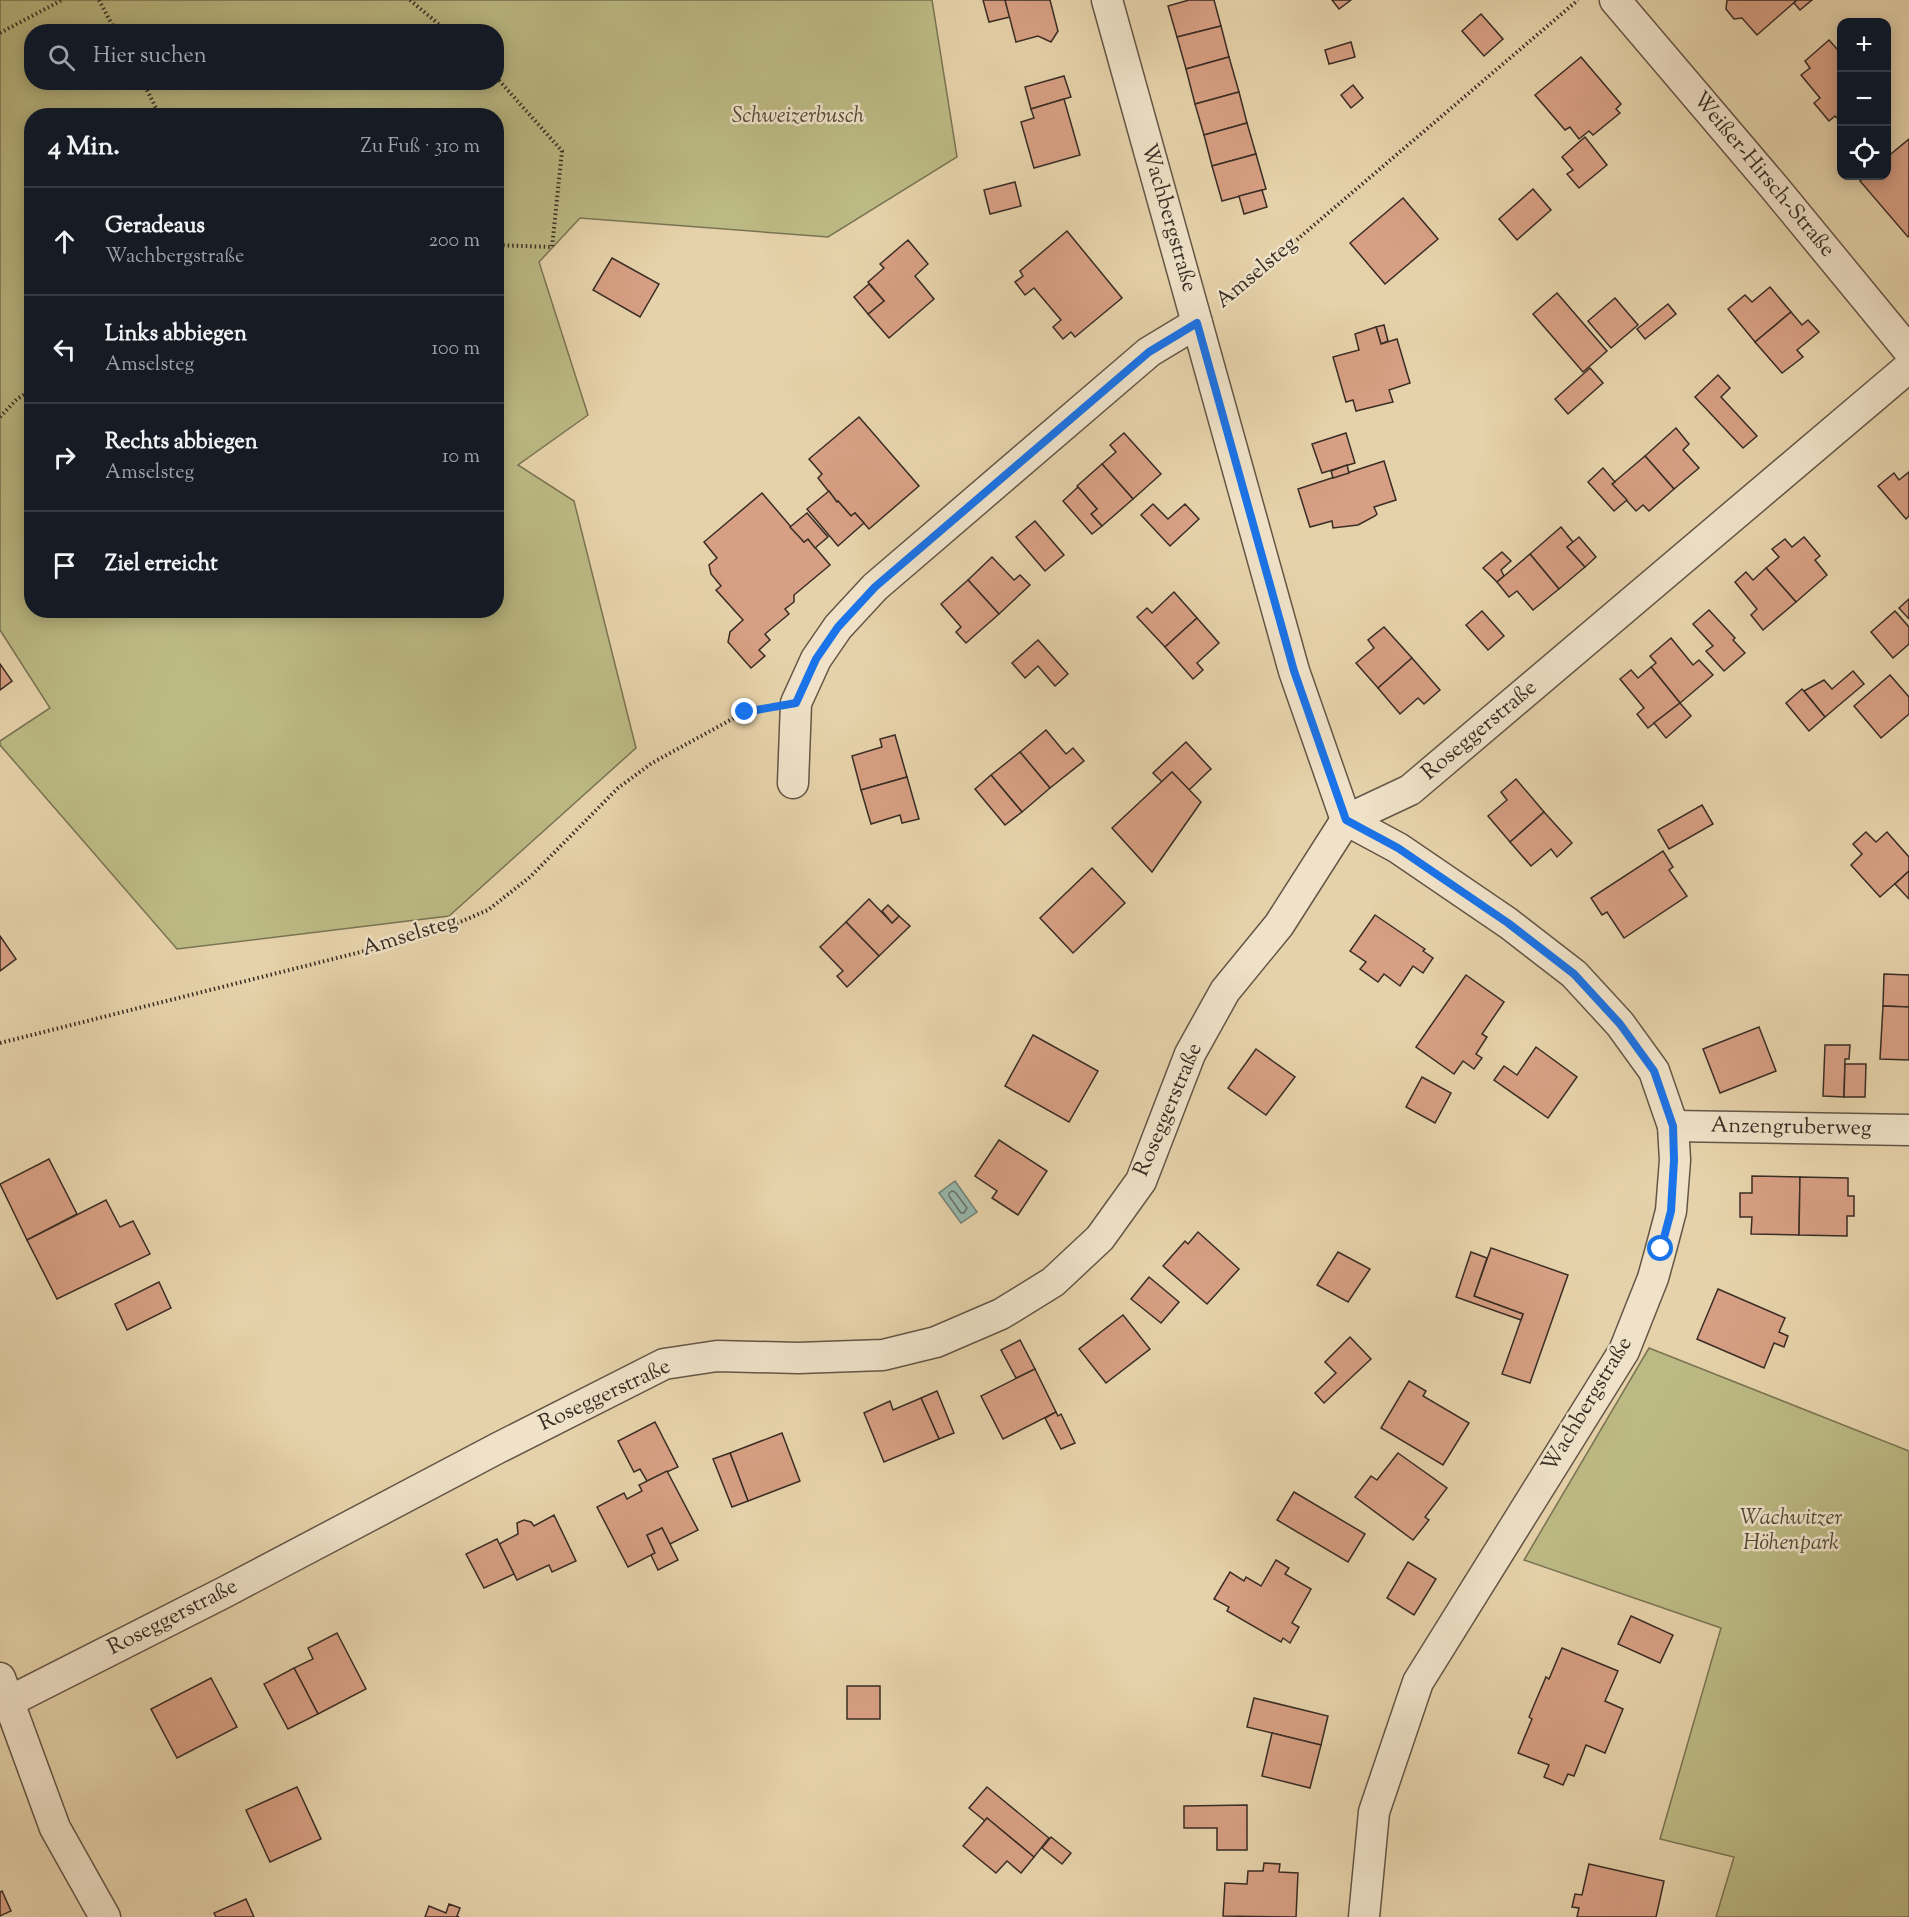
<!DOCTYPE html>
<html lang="de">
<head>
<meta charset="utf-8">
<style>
  :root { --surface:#171b24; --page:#242831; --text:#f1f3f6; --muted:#9ea1a6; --line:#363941 }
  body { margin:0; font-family:"Sorts Mill Goudy",serif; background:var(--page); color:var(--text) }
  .controls { position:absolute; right:18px; top:18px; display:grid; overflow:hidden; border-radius:12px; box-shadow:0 3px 15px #0003 }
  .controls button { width:54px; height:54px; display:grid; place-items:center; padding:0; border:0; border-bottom:2px solid var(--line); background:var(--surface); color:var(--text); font:30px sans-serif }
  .stop { position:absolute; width:18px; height:18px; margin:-14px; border:4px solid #1a73e8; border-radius:50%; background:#fff }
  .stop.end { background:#1a73e8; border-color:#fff; box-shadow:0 2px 6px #0008 }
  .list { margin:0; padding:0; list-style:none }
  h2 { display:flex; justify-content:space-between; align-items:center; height:78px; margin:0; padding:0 24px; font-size:26px }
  h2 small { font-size:20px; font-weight:400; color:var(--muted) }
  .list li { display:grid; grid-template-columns:39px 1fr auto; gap:18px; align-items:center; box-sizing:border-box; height:108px; padding:0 24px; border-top:2px solid var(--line) }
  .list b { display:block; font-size:22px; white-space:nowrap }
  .list p { margin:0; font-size:20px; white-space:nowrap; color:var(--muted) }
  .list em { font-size:20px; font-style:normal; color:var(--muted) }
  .icon { flex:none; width:33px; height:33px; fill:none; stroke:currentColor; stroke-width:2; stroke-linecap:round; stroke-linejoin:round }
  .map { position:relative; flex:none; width:1909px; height:1917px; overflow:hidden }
  .search { position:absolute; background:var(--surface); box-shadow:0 3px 15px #0003; left:24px; top:24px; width:480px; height:66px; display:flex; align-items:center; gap:15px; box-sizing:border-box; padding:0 21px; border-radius:24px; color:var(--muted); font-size:22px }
  .panel { position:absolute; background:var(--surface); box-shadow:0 3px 15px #0003; left:24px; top:108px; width:480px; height:510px; border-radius:24px }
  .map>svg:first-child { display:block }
  .green { fill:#bcba84; stroke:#7a7454; stroke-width:1.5; fill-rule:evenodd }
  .water { fill:#96b7ac; stroke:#718076; stroke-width:1.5 }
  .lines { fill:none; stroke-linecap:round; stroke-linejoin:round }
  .shore { stroke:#687268; stroke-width:1.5 }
  .building { fill:#d79f83; stroke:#392d25; stroke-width:1.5 }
  .minor-casing { stroke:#645646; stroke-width:33 }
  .path { stroke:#392d25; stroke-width:4; stroke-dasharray:1.5 3; stroke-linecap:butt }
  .minor { stroke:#efe2c8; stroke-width:30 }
  .route { stroke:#1a73e8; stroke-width:8 }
  .labels { text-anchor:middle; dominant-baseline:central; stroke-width:5; stroke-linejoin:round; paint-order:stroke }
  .park-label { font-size:22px; font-style:italic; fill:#534938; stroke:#efe2c8 }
  .street-label { font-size:22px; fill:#392d25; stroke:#efe2c8 }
</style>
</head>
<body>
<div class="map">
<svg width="1909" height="1917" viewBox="0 0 1909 1917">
  <rect width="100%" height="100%" fill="#e6d2aa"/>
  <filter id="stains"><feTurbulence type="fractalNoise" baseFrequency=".00333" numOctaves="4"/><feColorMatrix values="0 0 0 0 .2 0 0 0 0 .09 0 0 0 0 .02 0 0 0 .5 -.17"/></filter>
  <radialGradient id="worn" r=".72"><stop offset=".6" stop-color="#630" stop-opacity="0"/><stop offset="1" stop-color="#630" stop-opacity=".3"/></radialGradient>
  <!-- green -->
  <g class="green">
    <path d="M0,0h932l25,157 -129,80 -248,-19 -41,44 49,153 -70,50 56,36 62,247 -187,168 -272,33 -177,-204v-4l50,-33 -50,-78zM32,32h464v50h-464zM32,116h464v494h-464z"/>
    <polygon points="1649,1348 1909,1451 1909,1917 1716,1917 1734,1857 1660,1839 1721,1628 1524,1560"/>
  </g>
  <!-- water -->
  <polygon class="water" points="955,1181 977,1212 961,1223 939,1193"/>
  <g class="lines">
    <!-- shore -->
    <polygon class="shore" points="952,1191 955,1192 967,1208 964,1213 961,1213 949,1196 949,1193"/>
  </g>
  <!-- building -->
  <g class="building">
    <polygon points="983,0 1005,0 1010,17 989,22"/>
    <polygon points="1005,0 1050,0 1058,31 1051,42 1038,36 1016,42"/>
    <polygon points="1189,0 1214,0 1221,26 1177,37 1168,6"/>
    <polygon points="1332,0 1351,0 1339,9"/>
    <polygon points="1727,0 1797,0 1757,35 1742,18 1734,19 1726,9"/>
    <polygon points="1797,0 1812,0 1800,10 1794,3"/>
    <polygon points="1481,14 1503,39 1484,56 1462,31"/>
    <polygon points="1221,26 1229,57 1186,69 1177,37"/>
    <polygon points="1829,40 1837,49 1842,45 1842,116 1838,119 1835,116 1829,121 1814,103 1820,98 1801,75 1810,68 1805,61"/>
    <polygon points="1351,42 1355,57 1329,64 1325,50"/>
    <polygon points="1229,57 1239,92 1195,104 1186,69"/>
    <polygon points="1581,57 1621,104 1616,109 1620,113 1593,135 1589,131 1579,139 1570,127 1565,130 1535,95"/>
    <polygon points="1064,76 1071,97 1031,109 1025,87"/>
    <polygon points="1353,85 1363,98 1351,108 1341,95"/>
    <polygon points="1239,92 1247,123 1204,135 1195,104"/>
    <polygon points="1064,99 1080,155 1034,168 1021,122 1034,118 1031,109"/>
    <polygon points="1247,123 1256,154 1212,166 1204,135"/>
    <polygon points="1585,137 1607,165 1579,188 1567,174 1573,170 1562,157"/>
    <polygon points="1909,139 1909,236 1908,237 1860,181 1867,176 1886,176 1886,158"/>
    <polygon points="1256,154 1266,189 1222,201 1212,166"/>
    <polygon points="1015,182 1021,206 990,214 984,190"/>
    <polygon points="1533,189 1551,210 1517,240 1499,219"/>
    <polygon points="1262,190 1267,207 1244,214 1239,196"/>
    <polygon points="1403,198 1438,239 1385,284 1350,243"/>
    <polygon points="1067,231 1122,298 1075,337 1071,332 1063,339 1053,327 1061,320 1034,288 1025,295 1015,282 1023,276 1020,271"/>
    <polygon points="908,240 928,264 915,276 934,299 889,338 868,314 884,301 868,282 884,268 880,264"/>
    <polygon points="612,258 659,284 640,317 593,290"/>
    <polygon points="869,284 884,301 868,314 854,297"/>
    <polygon points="1770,287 1791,312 1755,342 1728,309 1745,295 1752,302"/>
    <polygon points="1557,293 1607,351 1583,372 1533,314"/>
    <polygon points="1615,298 1638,325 1611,348 1588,321"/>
    <polygon points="1668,304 1676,314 1645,339 1637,329"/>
    <polygon points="1791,312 1802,325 1808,320 1819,332 1797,350 1803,357 1782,373 1755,342"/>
    <polygon points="1384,325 1388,341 1381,344 1376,327"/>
    <polygon points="1376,327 1381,344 1397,339 1410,383 1389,390 1393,402 1356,411 1353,400 1346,402 1333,357 1359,350 1355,334"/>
    <polygon points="1590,368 1603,383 1568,414 1555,399"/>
    <polygon points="1718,375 1730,388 1721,397 1757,436 1743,448 1695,397"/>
    <polygon points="859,417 919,486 869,529 855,513 851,516 838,501 837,502 818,478 822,474 809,459"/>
    <polygon points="1676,428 1689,444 1683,450 1699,468 1674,489 1645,456"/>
    <polygon points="1124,433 1161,474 1133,499 1102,464 1116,452 1110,445"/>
    <polygon points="1346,433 1355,463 1322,473 1312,444"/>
    <polygon points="1645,456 1674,489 1649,511 1643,505 1636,511 1612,484"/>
    <polygon points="1384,461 1396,500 1374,507 1377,514 1375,516 1358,525 1333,528 1332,521 1310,527 1298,489"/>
    <polygon points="1102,464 1133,499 1102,526 1091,514 1097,509 1077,486"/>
    <polygon points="1347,465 1349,473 1333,478 1331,471"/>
    <polygon points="1603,468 1615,482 1612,484 1627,500 1614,511 1588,482"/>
    <polygon points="1909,472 1909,516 1906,519 1878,486 1894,473 1899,480"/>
    <polygon points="1078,487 1097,509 1091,514 1102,526 1092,534 1063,501"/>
    <polygon points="829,491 837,502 838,501 851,516 855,513 864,523 838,546 807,509"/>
    <polygon points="762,493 804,542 808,539 830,565 794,595 794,602 785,609 789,614 765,634 770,640 759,650 765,656 751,668 728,642 730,632 743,620 716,590 721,586 711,574 709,565 717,558 704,542"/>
    <polygon points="1153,504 1168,519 1185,504 1199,519 1170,546 1141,515"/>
    <polygon points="807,513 828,537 815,548 808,539 804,542 790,527"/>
    <polygon points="1035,521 1064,555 1045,571 1016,537"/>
    <polygon points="1561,527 1573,542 1567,547 1585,567 1559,589 1530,554"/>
    <polygon points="1579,537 1596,557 1585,567 1567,547"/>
    <polygon points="1804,537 1820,556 1815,560 1827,575 1796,602 1766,568 1779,557 1772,549 1785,539 1792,547"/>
    <polygon points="1502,552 1511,561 1501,570 1504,576 1497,582 1483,568"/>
    <polygon points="1530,554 1559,589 1533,610 1517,591 1509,597 1497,582"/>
    <polygon points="992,557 1014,580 1020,575 1030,585 999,614 968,580"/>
    <polygon points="1766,568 1796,602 1763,630 1751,615 1757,609 1735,582 1746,572 1753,580"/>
    <polygon points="968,580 999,614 966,643 956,632 961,627 941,604"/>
    <polygon points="1174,592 1197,618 1165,647 1137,617 1147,608 1152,613"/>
    <polygon points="1909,599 1909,619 1899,608"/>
    <polygon points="1709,610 1735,638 1733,640 1745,653 1724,671 1706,651 1713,646 1693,624"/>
    <polygon points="1482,611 1504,636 1488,650 1466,625"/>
    <polygon points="1895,611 1909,627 1909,644 1893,658 1871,632"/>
    <polygon points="1197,618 1219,643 1197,663 1203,670 1193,679 1165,647"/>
    <polygon points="1384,627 1412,658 1378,688 1356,663 1374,648 1368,640"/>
    <polygon points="1671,638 1693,665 1699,660 1713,675 1680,703 1651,667 1656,663 1650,656"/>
    <polygon points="1038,640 1068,674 1055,686 1038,666 1025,678 1012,663"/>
    <polygon points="1412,658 1440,690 1424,704 1418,698 1400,714 1378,688"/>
    <polygon points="0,664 12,681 0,690"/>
    <polygon points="1651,667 1680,703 1648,728 1637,714 1644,708 1620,679 1631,670 1638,678"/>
    <polygon points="1853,671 1864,684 1825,717 1804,691 1824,680 1832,689"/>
    <polygon points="1890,675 1909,697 1909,714 1881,738 1854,706"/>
    <polygon points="1802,689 1825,717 1809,731 1786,703"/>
    <polygon points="1680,703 1691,716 1666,738 1654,723"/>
    <polygon points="1046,730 1066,754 1073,748 1084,761 1050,788 1020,752"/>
    <polygon points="895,735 907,777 861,790 852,756 882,747 880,739"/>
    <polygon points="1186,742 1211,769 1189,790 1172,772 1162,782 1153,773"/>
    <polygon points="1020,752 1050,788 1022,812 991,775"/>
    <polygon points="1172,772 1201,802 1152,872 1112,828"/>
    <polygon points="991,775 1022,812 1005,825 975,789"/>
    <polygon points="907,777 919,819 902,823 900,815 871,824 861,790"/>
    <polygon points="1516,779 1544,812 1510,842 1488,816 1507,800 1501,792"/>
    <polygon points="1702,805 1713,824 1669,849 1658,830"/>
    <polygon points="1544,812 1572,843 1557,857 1551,849 1531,866 1510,842"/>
    <polygon points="1866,832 1876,842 1887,832 1909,857 1909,871 1880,897 1851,865 1862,854 1853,844"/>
    <polygon points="1663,851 1673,867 1669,870 1687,896 1624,938 1607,912 1602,915 1591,898"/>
    <polygon points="1092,868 1125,903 1073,953 1040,918"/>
    <polygon points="1909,871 1909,899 1895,884"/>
    <polygon points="869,899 892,923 899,916 910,926 879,956 846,922"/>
    <polygon points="888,905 899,916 892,923 882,911"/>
    <polygon points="1375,915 1425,949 1423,951 1433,958 1423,973 1413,966 1400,986 1384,974 1378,982 1360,969 1366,962 1350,951"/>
    <polygon points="846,922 879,956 847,987 837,976 843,971 820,947"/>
    <polygon points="0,936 16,959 0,971"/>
    <polygon points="1884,974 1909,975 1909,1007 1883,1006"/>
    <polygon points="1466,975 1504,1002 1482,1034 1487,1037 1476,1054 1482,1058 1474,1069 1463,1061 1454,1074 1416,1047"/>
    <polygon points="1883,1006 1909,1007 1909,1060 1880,1059"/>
    <polygon points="1759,1027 1776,1071 1720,1093 1703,1049"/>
    <polygon points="1033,1035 1098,1071 1069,1122 1005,1086"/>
    <polygon points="1825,1045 1850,1045 1849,1059 1845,1059 1844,1097 1823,1096"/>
    <polygon points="1536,1047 1577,1077 1548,1118 1494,1080 1504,1066 1517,1075"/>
    <polygon points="1256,1049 1295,1077 1266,1115 1228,1088"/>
    <polygon points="1845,1064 1866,1064 1865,1097 1844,1097"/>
    <polygon points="1422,1077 1451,1093 1435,1123 1406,1107"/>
    <polygon points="999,1140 1047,1171 1018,1215 992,1198 997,1191 975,1176"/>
    <polygon points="49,1159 77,1214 27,1240 0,1184"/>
    <polygon points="1752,1176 1800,1177 1799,1235 1751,1234 1752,1217 1740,1217 1740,1193 1752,1193"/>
    <polygon points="1800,1177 1848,1178 1848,1196 1854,1196 1854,1216 1847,1216 1847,1236 1799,1235"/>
    <polygon points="106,1200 120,1227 133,1221 150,1254 57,1299 27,1240"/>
    <polygon points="1198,1232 1239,1269 1207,1304 1163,1266 1185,1241 1188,1244"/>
    <polygon points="1491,1248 1568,1275 1530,1383 1502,1374 1523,1314 1474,1296"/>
    <polygon points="1338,1252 1370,1269 1348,1302 1317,1285"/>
    <polygon points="1471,1252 1487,1258 1474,1296 1523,1314 1521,1320 1456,1297"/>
    <polygon points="1149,1277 1179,1302 1161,1323 1131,1299"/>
    <polygon points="159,1282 171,1308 127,1330 115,1304"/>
    <polygon points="1718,1289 1785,1318 1779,1332 1788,1336 1784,1347 1774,1343 1764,1368 1697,1339"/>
    <polygon points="1123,1315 1150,1349 1106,1383 1079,1349"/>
    <polygon points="1350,1337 1371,1359 1324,1403 1315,1393 1336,1373 1325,1362"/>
    <polygon points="1020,1340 1035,1369 1016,1378 1001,1350"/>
    <polygon points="1035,1369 1056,1412 1003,1439 981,1396"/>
    <polygon points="1409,1381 1426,1391 1423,1396 1469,1423 1443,1465 1381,1428"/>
    <polygon points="937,1391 954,1433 939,1439 921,1398"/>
    <polygon points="921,1398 939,1439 884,1462 864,1413 890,1401 893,1410"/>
    <polygon points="1056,1412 1058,1416 1061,1414 1075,1443 1061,1449 1045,1418"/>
    <polygon points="655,1422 678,1467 647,1481 640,1469 634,1472 618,1441"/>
    <polygon points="782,1433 800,1481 748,1501 730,1453"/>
    <polygon points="730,1453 748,1501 732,1507 713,1459"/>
    <polygon points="1398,1453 1447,1488 1425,1517 1429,1520 1413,1540 1355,1497 1371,1476 1377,1480"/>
    <polygon points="667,1471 698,1530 670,1544 662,1528 647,1535 655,1553 628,1567 597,1507 624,1493 627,1499 642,1491 639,1485"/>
    <polygon points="1294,1492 1365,1534 1348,1562 1277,1520"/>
    <polygon points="554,1515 576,1561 552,1572 549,1565 517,1580 499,1544 518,1534 517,1523 524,1520 531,1522 534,1526"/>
    <polygon points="662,1528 678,1560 658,1570 651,1555 655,1553 647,1535"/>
    <polygon points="497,1539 514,1574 484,1588 466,1554"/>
    <polygon points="1276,1560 1289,1568 1285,1574 1311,1589 1292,1623 1299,1627 1290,1643 1283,1638 1281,1642 1227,1611 1229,1607 1214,1599 1230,1572 1244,1581 1246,1577 1261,1586"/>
    <polygon points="1408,1562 1436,1579 1414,1615 1387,1598"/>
    <polygon points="1631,1616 1673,1635 1660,1663 1618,1644"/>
    <polygon points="337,1633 366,1689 318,1714 294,1668 313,1659 308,1648"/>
    <polygon points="1562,1648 1618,1671 1605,1701 1623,1709 1605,1753 1586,1745 1574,1776 1568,1774 1563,1785 1544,1777 1549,1765 1518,1753 1532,1719 1529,1717 1546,1677 1549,1679"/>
    <polygon points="294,1668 318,1714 288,1729 264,1684"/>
    <polygon points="211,1678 237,1727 177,1758 151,1709"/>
    <rect x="847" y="1686" width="33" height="33"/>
    <polygon points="1254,1698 1328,1716 1321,1745 1247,1727"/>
    <polygon points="1272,1733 1321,1745 1310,1788 1262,1776"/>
    <polygon points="297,1787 321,1839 270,1862 246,1810"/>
    <polygon points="987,1787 1049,1838 1034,1857 987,1818 985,1821 969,1808"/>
    <polygon points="1247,1805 1247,1850 1217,1850 1217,1828 1184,1828 1184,1806"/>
    <polygon points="987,1818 1034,1857 1021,1873 1007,1861 996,1873 963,1846"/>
    <polygon points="1051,1837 1071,1853 1062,1864 1042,1848"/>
    <polygon points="1264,1863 1280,1864 1279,1872 1298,1873 1296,1917 1223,1916 1225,1883 1247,1884 1248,1871 1263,1871"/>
    <polygon points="1589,1864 1664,1881 1656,1917 1577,1917 1579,1908 1572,1907 1575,1894 1582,1895"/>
    <polygon points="2,1891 11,1911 0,1916 0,1892"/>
    <polygon points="246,1899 254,1917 216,1917 214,1913"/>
    <polygon points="449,1904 460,1908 457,1916 459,1917 425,1917 429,1906 446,1913"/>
  </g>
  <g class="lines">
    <defs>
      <g id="minor">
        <polyline points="1107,0 1294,671 1346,820 1398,848 1508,923 1574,974 1620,1024 1654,1071 1673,1126 1675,1160 1671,1211 1661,1249 1653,1278 1624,1351 1418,1682 1374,1812 1364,1917"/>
        <polyline points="1615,0 1774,187 1909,351"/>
        <polyline points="793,783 796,703 816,659 838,627 875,587 1149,352 1197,323"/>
        <polyline points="1673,1126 1909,1130"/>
        <polyline points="0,1678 55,1828 105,1917"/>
        <polyline points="0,1706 225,1592 498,1448 664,1364 717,1356 798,1358 883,1355 936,1342 1001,1314 1053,1282 1100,1238 1141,1181 1190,1054 1225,991 1279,925 1346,820 1410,790 1909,367"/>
      </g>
    </defs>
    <!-- minor casing -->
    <use href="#minor" class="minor-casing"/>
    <!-- path -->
    <g class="path">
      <polyline points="99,0 116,32"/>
      <polyline points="410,0 448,32"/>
      <polyline points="0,33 62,0"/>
      <polyline points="496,77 562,151 552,247 496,245"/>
      <polyline points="143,82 160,116"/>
      <polyline points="1225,301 1578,0"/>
      <polyline points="0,417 17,399 32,390"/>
      <polyline points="0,1043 432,934 488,910 530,877 618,788 652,763 745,712 762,709"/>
    </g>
    <!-- minor -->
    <use href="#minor" class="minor"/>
  </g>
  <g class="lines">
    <!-- route -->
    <polyline class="route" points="745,712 796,703 816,659 838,627 875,587 1149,352 1197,323 1294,671 1346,820 1398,848 1508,923 1574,974 1620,1024 1654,1071 1673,1126 1674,1160 1671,1211 1661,1249"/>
  </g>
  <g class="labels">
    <!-- park labels -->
    <g class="park-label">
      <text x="798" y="117">Schweizerbusch</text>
      <text x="1791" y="1519">Wachwitzer<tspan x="1791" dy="25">Höhenpark</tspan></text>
    </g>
    <!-- street labels -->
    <g class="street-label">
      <text transform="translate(1763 175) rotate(50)">Weißer-Hirsch-Straße</text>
      <text transform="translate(1168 218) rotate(74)">Wachbergstraße</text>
      <text transform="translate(1257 273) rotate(-40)">Amselsteg</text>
      <text transform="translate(1480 731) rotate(-40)">Roseggerstraße</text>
      <text transform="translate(410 936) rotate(-17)">Amselsteg</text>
      <text transform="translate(1169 1110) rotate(-67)">Roseggerstraße</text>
      <text transform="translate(1791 1128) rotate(1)">Anzengruberweg</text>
      <text transform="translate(605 1396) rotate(-25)">Roseggerstraße</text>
      <text transform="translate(1588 1405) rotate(-59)">Wachbergstraße</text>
      <text transform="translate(173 1618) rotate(-27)">Roseggerstraße</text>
    </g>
  </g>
  <rect width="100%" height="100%" filter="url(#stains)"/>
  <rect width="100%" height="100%" fill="url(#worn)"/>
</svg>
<div class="controls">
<button>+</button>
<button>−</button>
<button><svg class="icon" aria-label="locate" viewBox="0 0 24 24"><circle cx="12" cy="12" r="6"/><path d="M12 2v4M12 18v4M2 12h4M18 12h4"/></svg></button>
</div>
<div class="stop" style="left:1661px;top:1249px"></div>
<div class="stop end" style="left:745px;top:712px"></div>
<div class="search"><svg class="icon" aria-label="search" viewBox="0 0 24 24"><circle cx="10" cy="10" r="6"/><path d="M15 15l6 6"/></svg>Hier suchen</div>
<section class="panel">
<h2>4 Min.<small>Zu Fuß · 310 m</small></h2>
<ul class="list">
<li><svg class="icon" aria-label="ahead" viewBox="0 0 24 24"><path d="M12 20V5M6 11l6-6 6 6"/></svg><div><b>Geradeaus</b><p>Wachbergstraße</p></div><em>200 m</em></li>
<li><svg class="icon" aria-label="left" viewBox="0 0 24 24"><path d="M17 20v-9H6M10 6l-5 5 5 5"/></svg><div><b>Links abbiegen</b><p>Amselsteg</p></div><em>100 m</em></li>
<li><svg class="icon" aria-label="right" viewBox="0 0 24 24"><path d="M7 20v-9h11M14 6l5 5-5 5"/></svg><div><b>Rechts abbiegen</b><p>Amselsteg</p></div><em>10 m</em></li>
<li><svg class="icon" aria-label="arrive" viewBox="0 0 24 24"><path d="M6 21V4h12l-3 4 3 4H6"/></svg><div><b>Ziel erreicht</b></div></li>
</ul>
</section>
</div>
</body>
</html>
